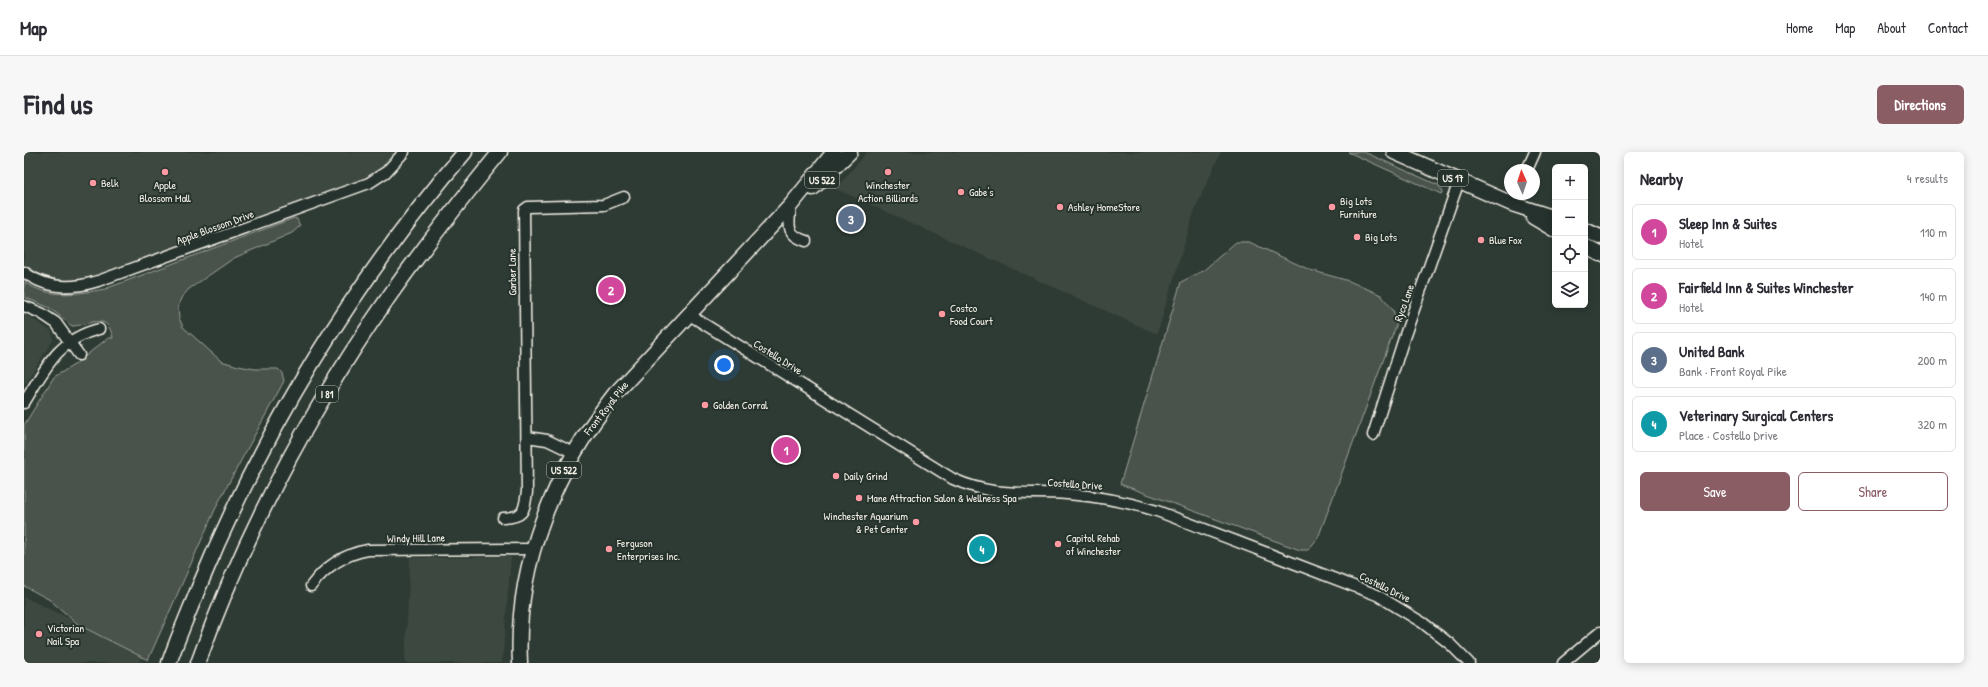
<!DOCTYPE html>
<html lang="en">
<head>
<meta charset="utf-8">
<style>
  :root { --surface:#fff; --page:#f7f7f7; --text:#2b2b33; --muted:#7c7c81; --line:#e1e1e2; --accent:#8a5d65 }
  body { margin:0; font-family:"Patrick Hand",sans-serif; background:var(--page); color:var(--text) }
  .controls { position:absolute; right:12px; top:12px; display:grid; overflow:hidden; border-radius:6px; box-shadow:0 2px 10px #0003 }
  .controls button { width:36px; height:36px; display:grid; place-items:center; padding:0; border:0; border-bottom:1px solid var(--line); background:var(--surface); color:var(--text); font:20px sans-serif }
  .compass { position:absolute; left:1480px; top:12px; width:36px; height:36px; border-radius:50%; background:var(--surface); box-shadow:0 2px 10px #0003; rotate:357deg }
  .you { position:absolute; left:700px; top:213px; width:14px; height:14px; margin:-10px; border:3px solid #fff; border-radius:50%; background:#1a73e8; box-shadow:0 0 0 6px #1a73e833 }
  .badge { display:grid; place-items:center; width:26px; height:26px; border-radius:50%; background:var(--accent); color:#fff; font-size:13px; font-weight:700 }
  .pin { position:absolute; translate:-50% -50%; border:2px solid #fff; box-shadow:0 1px 4px #0006 }
  .list { margin:0; padding:0; list-style:none }
  h2 { display:flex; justify-content:space-between; align-items:center; height:52px; margin:0; padding:0 16px; font-size:17px }
  h2 small { font-size:13px; font-weight:400; color:var(--muted) }
  .list li { display:grid; grid-template-columns:26px 1fr auto; gap:12px; align-items:center; box-sizing:border-box; height:56px; margin:0 8px 8px; padding:0 8px; border:1px solid var(--line); border-radius:6px }
  .list b { display:block; font-size:15px; white-space:nowrap }
  .list p { margin:0; font-size:13px; white-space:nowrap; color:var(--muted) }
  .list em { font-size:13px; font-style:normal; color:var(--muted) }
  .actions { display:flex; gap:8px; padding:12px 16px }
  .actions a { flex:1; padding:9px 0; border:1px solid var(--accent); border-radius:6px; text-align:center; font-size:14px; color:var(--accent) }
  .actions .main { background:var(--accent); color:#fff }
  .icon { flex:none; width:22px; height:22px; fill:none; stroke:currentColor; stroke-width:2; stroke-linecap:round; stroke-linejoin:round }
  .map { position:relative; flex:none; width:1576px; height:511px; overflow:hidden; border-radius:6px }
  header { display:flex; align-items:center; gap:24px; box-sizing:border-box; height:56px; padding:0 20px; background:var(--surface); border-bottom:1px solid var(--line) }
  header strong { font-size:19px }
  nav { display:flex; gap:22px; margin-inline-start:auto; font-size:14px }
  .intro { display:flex; align-items:center; justify-content:space-between; box-sizing:border-box; height:96px; padding:0 24px }
  h1 { margin:0; font-size:28px }
  .button { padding:10px 18px; border-radius:6px; background:var(--accent); color:#fff; font-size:14px; font-weight:700 }
  main { display:flex; gap:24px; padding:0 24px }
  aside { flex:1; background:var(--surface); border-radius:6px; box-shadow:0 2px 10px #0003 }
  .map>svg:first-child { display:block }
  .built { fill:#3c4841 }
  .green { fill:#48524c; stroke:#9ea29a }
  .lines { fill:none; stroke-linecap:round; stroke-linejoin:round }
  .minor-casing { stroke:#f4f1e8; stroke-width:13 }
  .highway-casing { stroke:#f4f1e8; stroke-width:17 }
  .minor { stroke:#26332d; stroke-width:10 }
  .highway { stroke:#26332d; stroke-width:14 }
  .poi-dot { fill:#ff9aa2; stroke:#26332d; stroke-width:1.5 }
  .labels { text-anchor:middle; dominant-baseline:central; stroke-width:4; stroke-linejoin:round; paint-order:stroke }
  .shield { fill:#26332d; stroke:#b6b8b0; stroke-width:1 }
  .shield-label { font-size:10px; font-weight:bold; fill:#f4f1e8 }
  .poi-label { font-size:11px; fill:#f4f1e8; stroke:#26332d; text-anchor:start }
  .street-label { font-size:11px; fill:#f4f1e8; stroke:#26332d }
</style>
</head>
<body>
<header>
<strong>Map</strong>
<nav><a>Home</a><a>Map</a><a>About</a><a>Contact</a></nav>
</header>
<div class="intro"><h1>Find us</h1><a class="button">Directions</a></div>
<main>
<div class="map">
<svg width="1576" height="511" viewBox="0 0 1576 511">
  <rect width="100%" height="100%" fill="#2e3b34"/>
  <filter id="ink" filterUnits="userSpaceOnUse"><feTurbulence type="fractalNoise" baseFrequency=".025" numOctaves="2"/><feDisplacementMap in="SourceGraphic" scale="8" xChannelSelector="R" yChannelSelector="G"/><feConvolveMatrix kernelMatrix="1 2 1 2 8 2 1 2 1" color-interpolation-filters="sRGB"/></filter>
  <g filter="url(#ink)">
    <!-- built -->
    <g class="built">
      <polygon points="0,0 387,0 367,23 347,36 76,135 54,140 44,140 14,135 0,127"/>
      <polygon points="843,0 1197,0 1171,57 1133,182 812,37"/>
      <polygon points="0,162 26,178 28,181 29,188 0,233"/>
      <polygon points="487,405 478,511 381,511 386,406"/>
      <polygon points="0,445 118,501 115,511 0,511"/>
    </g>
    <!-- green -->
    <g class="green">
      <polygon points="1324,0 1340,0 1414,33 1419,39 1417,42"/>
      <path d="M270,66l3,1 3,7 -8,7 -58,25 -45,31 -8,9 -3,10 1,10 4,9 38,34 17,5 17,3h23l4,4 2,8 -66,122 -70,157 -69,-35 -29,-25 -26,-14v-161l30,-48 20,-12 34,-27h5c-6,-28 -24,-12 -41,-12l-22,-18 -26,-11v-15c25,17 53,12 81,7z"/>
      <polygon points="1212,90 1225,90 1286,118 1325,129 1357,143 1369,158 1373,171 1294,386 1284,398 1276,398 1096,332 1157,130 1180,118"/>
    </g>
    <g class="lines">
      <defs>
        <g id="minor">
          <polyline points="1503,18 1511,0"/>
          <polyline points="1488,52 1493,42"/>
          <path d="M767,53c-2,20 -6,29 15,36"/>
          <path d="M0,120c22,17 49,17 74,9l271,-98 17,-11 18,-20"/>
          <polyline points="0,154 17,161 32,171 55,203"/>
          <path d="M664,162l265,165c43,19 69,12 114,15 30,2 61,8 90,17l220,84 46,28 27,21 19,19"/>
          <path d="M0,251c21,-34 34,-64 75,-74"/>
          <polyline points="1349,283 1381,183 1435,29"/>
          <polyline points="503,285 523,288 550,301"/>
          <path d="M479,366c21,-1 21,-6 24,-26l-3,-282 4,-3 76,-2 20,-8"/>
          <path d="M287,434c14,-19 34,-32 57,-36l165,-1"/>
          <polyline points="1539,511 1576,480"/>
        </g>
        <g id="highway">
          <polyline points="1370,0 1488,52 1531,66"/>
          <polyline points="789,36 826,0"/>
          <polyline points="1509,65 1531,78"/>
          <polyline points="1561,78 1576,85"/>
          <polyline points="1561,94 1576,102"/>
          <path d="M145,511c9,-26 20,-51 30,-76 65,-158 155,-305 266,-435"/>
          <path d="M174,511c46,-128 112,-253 190,-365 35,-50 73,-98 112,-146"/>
          <path d="M496,511c-5,-98 34,-192 94,-268l177,-190 43,-53"/>
        </g>
      </defs>
      <!-- minor casing -->
      <use href="#minor" class="minor-casing"/>
      <!-- highway casing -->
      <use href="#highway" class="highway-casing"/>
      <!-- minor -->
      <use href="#minor" class="minor"/>
      <!-- highway -->
      <use href="#highway" class="highway"/>
    </g>
  </g>
  <!-- markers -->
  <g class="poi-dot">
    <circle cx="141" cy="20" r="4"/>
    <circle cx="864" cy="20" r="4"/>
    <circle cx="69" cy="31" r="4"/>
    <circle cx="937" cy="40" r="4"/>
    <circle cx="1036" cy="55" r="4"/>
    <circle cx="1308" cy="55" r="4"/>
    <circle cx="1333" cy="85" r="4"/>
    <circle cx="1457" cy="88" r="4"/>
    <circle cx="918" cy="162" r="4"/>
    <circle cx="681" cy="253" r="4"/>
    <circle cx="812" cy="324" r="4"/>
    <circle cx="835" cy="346" r="4"/>
    <circle cx="892" cy="370" r="4"/>
    <circle cx="1034" cy="392" r="4"/>
    <circle cx="585" cy="397" r="4"/>
    <circle cx="15" cy="482" r="4"/>
  </g>
  <g class="labels">
    <!-- shield labels -->
    <g class="shield">
      <rect x="1414" y="18" width="30" height="16" rx="3"/>
      <rect x="781" y="20" width="34" height="16" rx="3"/>
      <rect x="292" y="234" width="22" height="16" rx="3"/>
      <rect x="523" y="310" width="34" height="16" rx="3"/>
    </g>
    <g class="shield-label">
      <text x="1429" y="26">US 17</text>
      <text x="798" y="28">US 522</text>
      <text x="303" y="242">I 81</text>
      <text x="540" y="318">US 522</text>
    </g>
    <!-- poi labels -->
    <g class="poi-label">
      <text x="77" y="31">Belk</text>
      <text x="141" y="33" text-anchor="middle">Apple<tspan x="141" dy="13">Blossom Mall</tspan></text>
      <text x="864" y="33" text-anchor="middle">Winchester<tspan x="864" dy="13">Action Billiards</tspan></text>
      <text x="945" y="40">Gabe's</text>
      <text x="1316" y="49">Big Lots<tspan x="1316" dy="13">Furniture</tspan></text>
      <text x="1044" y="55">Ashley HomeStore</text>
      <text x="1341" y="85">Big Lots</text>
      <text x="1465" y="88">Blue Fox</text>
      <text x="926" y="156">Costco<tspan x="926" dy="13">Food Court</tspan></text>
      <text x="689" y="253">Golden Corral</text>
      <text x="820" y="324">Daily Grind</text>
      <text x="843" y="346">Mane Attraction Salon &amp; Wellness Spa</text>
      <text x="884" y="364" text-anchor="end">Winchester Aquarium<tspan x="884" dy="13">&amp; Pet Center</tspan></text>
      <text x="1042" y="386">Capitol Rehab<tspan x="1042" dy="13">of Winchester</tspan></text>
      <text x="593" y="391">Ferguson<tspan x="593" dy="13">Enterprises Inc.</tspan></text>
      <text x="23" y="476">Victorian<tspan x="23" dy="13">Nail Spa</tspan></text>
    </g>
    <!-- street labels -->
    <g class="street-label">
      <text transform="translate(191 75) rotate(-20)">Apple Blossom Drive</text>
      <text transform="translate(488 120) rotate(-91)">Garber Lane</text>
      <text transform="translate(1380 151) rotate(-70)">Ryco Lane</text>
      <text transform="translate(754 205) rotate(32)">Costello Drive</text>
      <text transform="translate(582 256) rotate(-52)">Front Royal Pike</text>
      <text transform="translate(1051 332) rotate(4)">Costello Drive</text>
      <text transform="translate(392 386) rotate(-1)">Windy Hill Lane</text>
      <text transform="translate(1361 435) rotate(26)">Costello Drive</text>
    </g>
  </g>
</svg>
<div class="controls">
<button>+</button>
<button>−</button>
<button><svg class="icon" aria-label="locate" viewBox="0 0 24 24"><circle cx="12" cy="12" r="6"/><path d="M12 2v4M12 18v4M2 12h4M18 12h4"/></svg></button>
<button><svg class="icon" aria-label="layers" viewBox="0 0 24 24"><path d="M12 4l9 5-9 5-9-5zM3 14l9 5 9-5"/></svg></button>
</div>
<svg class="compass" viewBox="-18 -18 36 36"><path d="M0-13l5 13h-10z" fill="#e53935"/><path d="M0 13l5-13h-10z" fill="#7c7c81"/></svg>
<div class="you"></div>
<div class="pin badge" style="left:762px;top:298px;background:#d1479c">1</div>
<div class="pin badge" style="left:587px;top:138px;background:#d1479c">2</div>
<div class="pin badge" style="left:827px;top:67px;background:#5c6f8a">3</div>
<div class="pin badge" style="left:958px;top:397px;background:#0f9aa8">4</div>
</div>
<aside>
<h2>Nearby<small>4 results</small></h2>
<ul class="list">
<li><span class="badge" style="background:#d1479c">1</span><div><b>Sleep Inn &amp; Suites</b><p>Hotel</p></div><em>110 m</em></li>
<li><span class="badge" style="background:#d1479c">2</span><div><b>Fairfield Inn &amp; Suites Winchester</b><p>Hotel</p></div><em>140 m</em></li>
<li><span class="badge" style="background:#5c6f8a">3</span><div><b>United Bank</b><p>Bank · Front Royal Pike</p></div><em>200 m</em></li>
<li><span class="badge" style="background:#0f9aa8">4</span><div><b>Veterinary Surgical Centers</b><p>Place · Costello Drive</p></div><em>320 m</em></li>
</ul>
<div class="actions"><a class="main">Save</a><a>Share</a></div>
</aside>
</main>
</body>
</html>
